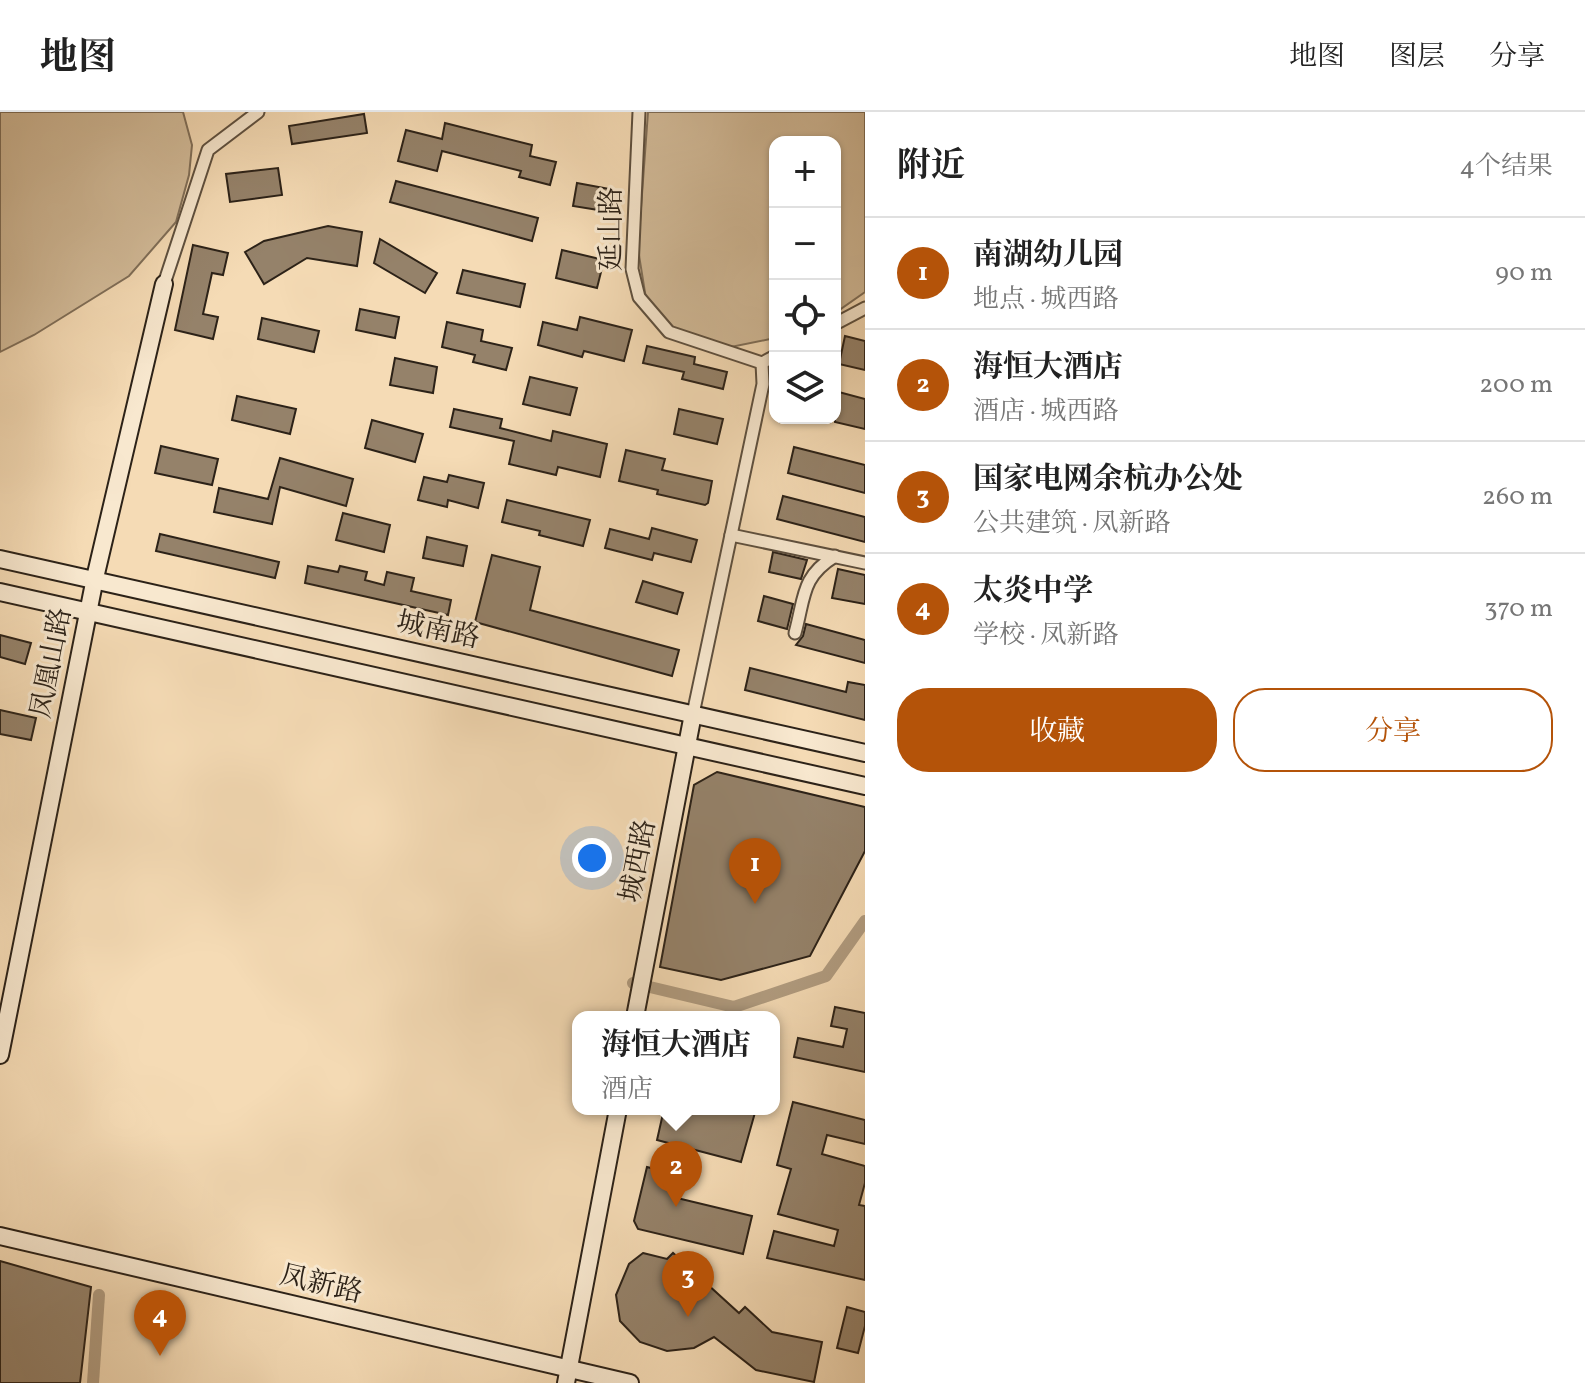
<!DOCTYPE html>
<html lang="zh">
<head>
<meta charset="utf-8">
<style>
  :root { --surface:#fff; --page:#f6f6f6; --text:#222; --muted:#767676; --line:#e0e0e0; --accent:#b45309 }
  body { margin:0; font-family:Vollkorn,"Noto Serif SC",serif; background:var(--page); color:var(--text) }
  .controls { position:absolute; right:24px; top:24px; display:grid; overflow:hidden; border-radius:16px; box-shadow:0 2px 6px #0004 }
  .controls button { width:72px; height:72px; display:grid; place-items:center; padding:0; border:0; border-bottom:2px solid var(--line); background:var(--surface); color:var(--text); font:40px sans-serif }
  .you { position:absolute; left:592px; top:746px; width:28px; height:28px; margin:-20px; border:6px solid #fff; border-radius:50%; background:#1a73e8; box-shadow:0 0 0 12px #1a73e833 }
  .badge { display:grid; place-items:center; width:52px; height:52px; border-radius:50%; background:var(--accent); color:#fff; font-size:26px; font-weight:700 }
  .pin { position:absolute; translate:-50% -66px; filter:drop-shadow(0 2px 4px #0008) }
  .pin::after { content:''; position:absolute; top:42px; width:28px; height:24px; background:inherit; clip-path:polygon(0 0,100% 0,50% 100%) }
  .popup { position:absolute; left:572px; top:899px; width:208px; height:104px; box-sizing:border-box; display:grid; place-content:center; border-radius:16px; background:var(--surface); filter:drop-shadow(0 2px 6px #0005); font-size:26px; white-space:nowrap; color:var(--muted) }
  .popup b { font-size:30px; color:var(--text) }
  .popup::after { content:''; position:absolute; left:50%; top:100%; margin-left:-16px; border:16px solid transparent; border-top-color:var(--surface) }
  .list { margin:0; padding:0; list-style:none }
  h2 { display:flex; justify-content:space-between; align-items:center; height:104px; margin:0; padding:0 32px; font-size:34px }
  h2 small { font-size:26px; font-weight:400; color:var(--muted) }
  .list li { display:grid; grid-template-columns:52px 1fr auto; gap:24px; align-items:center; box-sizing:border-box; height:112px; padding:0 32px; border-top:2px solid var(--line) }
  .list b { display:block; font-size:30px; white-space:nowrap }
  .list p { margin:0; font-size:26px; white-space:nowrap; color:var(--muted) }
  .list em { font-size:26px; font-style:normal; color:var(--muted) }
  .actions { display:flex; gap:16px; padding:24px 32px }
  .actions a { flex:1; padding:18px 0; border:2px solid var(--accent); border-radius:32px; text-align:center; font-size:28px; color:var(--accent) }
  .actions .main { background:var(--accent); color:#fff }
  .icon { flex:none; width:44px; height:44px; fill:none; stroke:currentColor; stroke-width:2; stroke-linecap:round; stroke-linejoin:round }
  .map { position:relative; flex:none; width:865px; height:1271px; overflow:hidden }
  header { display:flex; align-items:center; gap:48px; box-sizing:border-box; height:112px; padding:0 40px; background:var(--surface); border-bottom:2px solid var(--line) }
  header strong { font-size:38px }
  nav { display:flex; gap:44px; margin-inline-start:auto; font-size:28px }
  main { display:flex }
  aside { flex:1; background:var(--surface) }
  .map>svg:first-child { display:block }
  .green { fill:#d3bc9a; stroke:#806f59; stroke-width:2 }
  .lines { fill:none; stroke-linecap:round; stroke-linejoin:round }
  .canal { stroke:#b19c80; stroke-width:12 }
  .building { fill:#95826a; stroke:#2c2218; stroke-width:2 }
  .street-casing { stroke:#5e503f; stroke-width:15 }
  .secondary-casing { stroke:#2c2218; stroke-width:20 }
  .street { stroke:#f8e8cf; stroke-width:11 }
  .secondary { stroke:#f8e8cf; stroke-width:16 }
  .labels { text-anchor:middle; dominant-baseline:central; stroke-width:6; stroke-linejoin:round; paint-order:stroke }
  .street-label { font-size:28px; fill:#2c2218; stroke:#f8e8cf }
</style>
</head>
<body>
<header>
<strong>地图</strong>
<nav><a>地图</a><a>图层</a><a>分享</a></nav>
</header>
<main>
<div class="map">
<svg width="865" height="1271" viewBox="0 0 865 1271">
  <rect width="100%" height="100%" fill="#f5dbb5"/>
  <filter id="stains"><feTurbulence type="fractalNoise" baseFrequency=".0025" numOctaves="4"/><feColorMatrix values="0 0 0 0 .2 0 0 0 0 .09 0 0 0 0 .02 0 0 0 .5 -.17"/></filter>
  <radialGradient id="worn" r=".72"><stop offset=".6" stop-color="#630" stop-opacity="0"/><stop offset="1" stop-color="#630" stop-opacity=".3"/></radialGradient>
  <!-- green -->
  <g class="green">
    <polygon points="0,0 183,0 192,33 189,63 176,110 129,164 34,223 0,240"/>
    <polygon points="648,0 865,0 865,180 835,201 835,30 775,30 775,226 721,237 665,217 647,193 638,137"/>
  </g>
  <g class="lines">
    <!-- canal -->
    <g class="canal">
      <polyline points="633,871 734,895 826,864 865,809"/>
      <polyline points="93,1271 99,1183"/>
    </g>
  </g>
  <!-- building -->
  <g class="building">
    <polygon points="364,2 367,21 292,32 289,14"/>
    <polygon points="445,11 532,33 530,44 556,50 550,73 519,65 521,59 442,39 437,59 398,49 406,18 442,27"/>
    <polygon points="278,56 282,83 230,90 226,62"/>
    <polygon points="396,69 538,106 532,129 390,90"/>
    <polygon points="577,71 615,78 611,100 573,94"/>
    <polygon points="328,114 362,120 357,154 307,146 264,172 245,140 264,129"/>
    <polygon points="380,127 437,161 425,181 374,151"/>
    <polygon points="193,133 228,141 223,163 212,161 203,202 218,205 213,227 175,218"/>
    <polygon points="562,138 604,148 597,176 556,166"/>
    <polygon points="463,158 525,172 520,195 457,181"/>
    <polygon points="360,197 399,205 395,226 356,218"/>
    <polygon points="580,205 632,218 624,249 584,239 582,245 538,233 543,210 577,218"/>
    <polygon points="262,206 319,219 314,240 258,227"/>
    <polygon points="447,210 483,218 481,229 512,236 506,258 473,250 475,243 442,235"/>
    <polygon points="845,224 865,229 865,258 839,252"/>
    <polygon points="647,234 695,245 694,252 727,260 723,277 682,267 684,260 643,251"/>
    <polygon points="395,246 437,255 433,281 390,273"/>
    <polygon points="530,265 577,276 570,303 523,292"/>
    <polygon points="835,279 865,287 865,317 835,310"/>
    <polygon points="237,284 296,297 290,322 232,308"/>
    <polygon points="454,297 502,307 500,316 551,329 553,319 607,332 600,365 558,355 556,363 509,352 514,329 450,315"/>
    <polygon points="679,297 723,307 717,332 674,322"/>
    <polygon points="372,308 423,322 415,350 365,336"/>
    <polygon points="161,334 218,347 212,373 155,361"/>
    <polygon points="794,335 865,353 865,381 788,361"/>
    <polygon points="626,338 665,347 662,358 712,369 708,391 705,393 657,382 658,378 619,369"/>
    <polygon points="280,346 353,367 346,394 280,375 272,412 214,400 219,376 268,387"/>
    <polygon points="449,363 484,371 478,396 448,388 447,395 418,388 424,365 447,370"/>
    <polygon points="783,384 865,405 865,430 777,407"/>
    <polygon points="507,388 590,408 583,434 539,423 540,419 502,410"/>
    <polygon points="343,401 390,413 384,440 336,428"/>
    <polygon points="652,416 697,428 691,450 654,441 652,448 605,436 610,417 649,427"/>
    <polygon points="160,422 279,450 275,466 156,439"/>
    <polygon points="427,425 467,434 463,454 423,446"/>
    <polygon points="773,440 807,448 801,467 769,460"/>
    <polygon points="492,443 540,455 530,498 679,538 672,564 475,510"/>
    <polygon points="308,454 338,460 340,454 367,460 365,468 384,473 387,460 414,466 411,479 451,488 448,503 305,471"/>
    <polygon points="838,457 865,463 865,492 832,486"/>
    <polygon points="643,469 683,481 677,502 636,490"/>
    <polygon points="764,484 793,492 787,517 758,509"/>
    <polygon points="806,512 865,528 865,551 796,533 803,524"/>
    <polygon points="0,523 31,531 25,552 0,545"/>
    <polygon points="750,556 846,580 848,570 865,573 865,608 745,578"/>
    <polygon points="0,598 36,606 31,628 0,622"/>
    <polygon points="717,660 865,695 865,739 810,844 721,868 660,855 694,673"/>
    <polygon points="835,895 865,901 865,960 794,945 798,926 843,935 847,917 831,914"/>
    <polygon points="793,990 865,1008 865,1032 827,1023 822,1042 865,1054 865,1071 859,1093 865,1094 865,1168 767,1146 774,1119 834,1134 838,1118 778,1102 791,1057 777,1053"/>
    <polygon points="664,997 756,997 741,1050 657,1028"/>
    <polygon points="647,1055 682,1064 677,1086 752,1104 743,1142 638,1117 634,1109"/>
    <polygon points="643,1141 667,1147 673,1141 739,1201 745,1195 772,1220 822,1230 814,1270 756,1258 714,1225 694,1236 667,1239 640,1230 620,1209 616,1183 629,1152"/>
    <polygon points="0,1149 91,1175 80,1271 0,1271"/>
    <polygon points="847,1195 865,1200 865,1214 858,1241 837,1236"/>
  </g>
  <g class="lines">
    <defs>
      <g id="street">
        <polyline points="639,0 632,157 639,185 669,220 762,251"/>
        <polyline points="164,172 208,38 258,0"/>
        <polyline points="835,212 865,196"/>
        <polyline points="762,251 775,244"/>
        <polyline points="731,423 865,451"/>
        <path d="M795,521c10,-36 6,-56 40,-77"/>
        <polyline points="693,602 763,272 762,251"/>
      </g>
      <g id="secondary">
        <polyline points="0,447 865,641"/>
        <polyline points="0,480 865,674"/>
        <polyline points="635,905 693,602"/>
        <polyline points="0,943 95,466 164,172"/>
        <polyline points="0,1124 630,1271"/>
        <polyline points="566,1271 618,997"/>
      </g>
    </defs>
    <!-- street casing -->
    <use href="#street" class="street-casing"/>
    <!-- secondary casing -->
    <use href="#secondary" class="secondary-casing"/>
    <!-- street -->
    <use href="#street" class="street"/>
    <!-- secondary -->
    <use href="#secondary" class="secondary"/>
  </g>
  <g class="labels">
    <!-- street labels -->
    <g class="street-label">
      <text transform="translate(612 117) rotate(-90)">延山路</text>
      <text transform="translate(438 519) rotate(12)">城南路</text>
      <text transform="translate(52 551) rotate(-79)">凤凰山路</text>
      <text transform="translate(639 749) rotate(-79)">城西路</text>
      <text transform="translate(321 1173) rotate(13)">凤新路</text>
    </g>
  </g>
  <rect width="100%" height="100%" filter="url(#stains)"/>
  <rect width="100%" height="100%" fill="url(#worn)"/>
</svg>
<div class="controls">
<button>+</button>
<button>−</button>
<button><svg class="icon" aria-label="locate" viewBox="0 0 24 24"><circle cx="12" cy="12" r="6"/><path d="M12 2v4M12 18v4M2 12h4M18 12h4"/></svg></button>
<button><svg class="icon" aria-label="layers" viewBox="0 0 24 24"><path d="M12 4l9 5-9 5-9-5zM3 14l9 5 9-5"/></svg></button>
</div>
<div class="you"></div>
<div class="pin badge" style="left:755px;top:792px">1</div>
<div class="pin badge" style="left:676px;top:1095px">2</div>
<div class="popup"><b>海恒大酒店</b>酒店</div>
<div class="pin badge" style="left:688px;top:1205px">3</div>
<div class="pin badge" style="left:160px;top:1244px">4</div>
</div>
<aside>
<h2>附近<small>4个结果</small></h2>
<ul class="list">
<li><span class="badge">1</span><div><b>南湖幼儿园</b><p>地点 · 城西路</p></div><em>90 m</em></li>
<li><span class="badge">2</span><div><b>海恒大酒店</b><p>酒店 · 城西路</p></div><em>200 m</em></li>
<li><span class="badge">3</span><div><b>国家电网余杭办公处</b><p>公共建筑 · 凤新路</p></div><em>260 m</em></li>
<li><span class="badge">4</span><div><b>太炎中学</b><p>学校 · 凤新路</p></div><em>370 m</em></li>
</ul>
<div class="actions"><a class="main">收藏</a><a>分享</a></div>
</aside>
</main>
</body>
</html>
